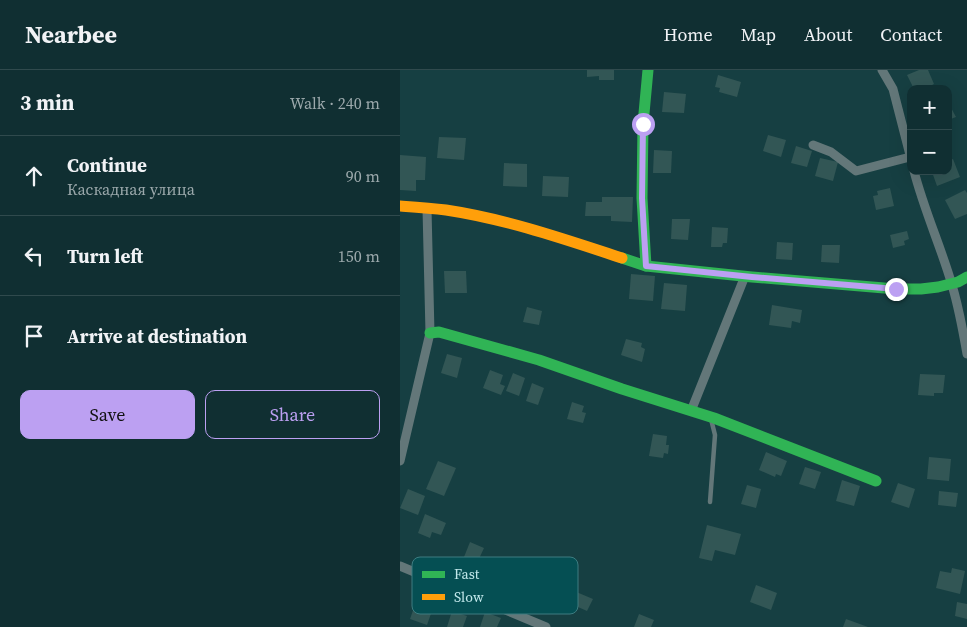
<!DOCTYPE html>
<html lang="en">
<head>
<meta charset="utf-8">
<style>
  :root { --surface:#102f32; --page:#1e3b3e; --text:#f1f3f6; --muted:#9ca9ac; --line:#304a4d; --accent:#bca0f2 }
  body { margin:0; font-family:"Source Serif 4",serif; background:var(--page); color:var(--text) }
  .controls { position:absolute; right:15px; top:15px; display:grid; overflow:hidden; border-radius:10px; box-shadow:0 5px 20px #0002 }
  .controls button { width:45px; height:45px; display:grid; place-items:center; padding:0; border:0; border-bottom:1px solid var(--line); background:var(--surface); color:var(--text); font:25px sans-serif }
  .stop { position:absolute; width:15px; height:15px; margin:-11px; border:4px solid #bca0f2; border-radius:50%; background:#fff }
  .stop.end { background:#bca0f2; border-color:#fff; box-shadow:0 1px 5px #0008 }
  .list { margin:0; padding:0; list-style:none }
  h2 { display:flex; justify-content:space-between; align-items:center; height:65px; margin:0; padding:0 20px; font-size:21px }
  h2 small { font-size:16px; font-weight:400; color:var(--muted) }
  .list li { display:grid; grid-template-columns:32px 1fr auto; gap:15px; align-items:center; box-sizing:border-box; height:80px; padding:0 20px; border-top:1px solid var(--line) }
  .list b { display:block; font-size:19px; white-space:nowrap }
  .list p { margin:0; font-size:16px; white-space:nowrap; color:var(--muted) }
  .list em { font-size:16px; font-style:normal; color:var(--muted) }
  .actions { display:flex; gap:10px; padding:15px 20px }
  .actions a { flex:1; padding:11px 0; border:1px solid var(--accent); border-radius:10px; text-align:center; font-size:18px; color:var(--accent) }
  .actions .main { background:var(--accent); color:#111 }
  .icon { flex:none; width:28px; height:28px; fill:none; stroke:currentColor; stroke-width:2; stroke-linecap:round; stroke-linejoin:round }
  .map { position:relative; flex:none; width:567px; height:557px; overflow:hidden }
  header { display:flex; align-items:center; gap:30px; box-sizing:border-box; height:70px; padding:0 25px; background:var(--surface); border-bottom:1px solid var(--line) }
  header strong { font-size:24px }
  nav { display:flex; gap:28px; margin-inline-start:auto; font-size:18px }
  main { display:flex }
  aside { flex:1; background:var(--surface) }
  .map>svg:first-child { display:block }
  .building { fill:#325655 }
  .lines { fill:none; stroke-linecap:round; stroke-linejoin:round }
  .lane { stroke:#637779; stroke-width:4.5 }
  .street { stroke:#637779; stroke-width:9 }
  .fast { stroke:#30b455; stroke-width:11 }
  .slow { stroke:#ff9f0a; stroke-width:11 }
  .route { stroke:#bca0f2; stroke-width:6 }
  .key { fill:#054f53; stroke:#3e7d81; stroke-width:1 }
  .key-label { font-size:14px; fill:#c3e9ec }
</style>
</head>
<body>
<header>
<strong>Nearbee</strong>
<nav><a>Home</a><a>Map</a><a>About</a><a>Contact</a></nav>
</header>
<main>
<aside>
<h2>3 min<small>Walk · 240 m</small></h2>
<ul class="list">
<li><svg class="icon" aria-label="ahead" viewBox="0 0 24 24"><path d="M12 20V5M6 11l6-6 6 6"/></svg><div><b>Continue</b><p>Каскадная улица</p></div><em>90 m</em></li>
<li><svg class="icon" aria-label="left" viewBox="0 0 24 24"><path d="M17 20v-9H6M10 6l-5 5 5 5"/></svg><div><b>Turn left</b></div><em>150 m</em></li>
<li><svg class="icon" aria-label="arrive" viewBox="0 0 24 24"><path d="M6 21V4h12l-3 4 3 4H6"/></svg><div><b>Arrive at destination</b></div></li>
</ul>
<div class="actions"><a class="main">Save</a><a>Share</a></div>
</aside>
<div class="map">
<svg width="567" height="557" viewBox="0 0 567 557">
  <rect width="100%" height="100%" fill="#163f42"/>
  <!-- building -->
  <g class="building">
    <polygon points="187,0 214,0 214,10 199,10 199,6 187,7"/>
    <polygon points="519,0 528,0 534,14 524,19 514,19 507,5"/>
    <polygon points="318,5 341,12 337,27 319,22 320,18 315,17"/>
    <polygon points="264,22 286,24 284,43 262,42"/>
    <polygon points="548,32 556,47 548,50"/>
    <polygon points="368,65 386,70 381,87 363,81"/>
    <polygon points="39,67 66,68 64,90 37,88"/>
    <polygon points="396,76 412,81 407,97 391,93"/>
    <polygon points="254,80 272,81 271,103 253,103"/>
    <polygon points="0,85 26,87 25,110 16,110 16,121 0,120"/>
    <polygon points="420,88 438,92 433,111 415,106"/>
    <polygon points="553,89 560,107 537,116 532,102 548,101 548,91"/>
    <polygon points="104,93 127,94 127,117 103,116"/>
    <polygon points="143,106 169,107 168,127 142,126"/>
    <polygon points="490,118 494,136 476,140 473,126 478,125 477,121"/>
    <polygon points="565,120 567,123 567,144 555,149 545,130"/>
    <polygon points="202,127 233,127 232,152 211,151 211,146 185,146 186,132 202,132"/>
    <polygon points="272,149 290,149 288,170 271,169"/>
    <polygon points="312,157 328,158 327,173 323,173 322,177 311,177"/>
    <polygon points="507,161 509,169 504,171 505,175 493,178 490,165"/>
    <polygon points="377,172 393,173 392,190 376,189"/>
    <polygon points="422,175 440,175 439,193 421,192"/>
    <polygon points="44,201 66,201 67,223 45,223"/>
    <polygon points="231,204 255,206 253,231 229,229"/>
    <polygon points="264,213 287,215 285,241 261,239"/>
    <polygon points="372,235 402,240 400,253 392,251 391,258 369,255"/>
    <polygon points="127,237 142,241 139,255 123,252"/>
    <polygon points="226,269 242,273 241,277 245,279 242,292 221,285"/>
    <polygon points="47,284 62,288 57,308 41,303"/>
    <polygon points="90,300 103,305 100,314 105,316 101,325 83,318"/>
    <polygon points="113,303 125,308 119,326 106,321"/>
    <polygon points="520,304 545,305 543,323 534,323 534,326 518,325"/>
    <polygon points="132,313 144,318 138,335 126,331"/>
    <polygon points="172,332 184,336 182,342 186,343 183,353 167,349"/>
    <polygon points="253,364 267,366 266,375 269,375 268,384 264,383 263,388 249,386"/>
    <polygon points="366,382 387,391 381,406 376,404 375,407 359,400"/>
    <polygon points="529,387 551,389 549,411 527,409"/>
    <polygon points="38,391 56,398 44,426 26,419"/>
    <polygon points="405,397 421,402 415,419 399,414"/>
    <polygon points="442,410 460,416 454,436 436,431"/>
    <polygon points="498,413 515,419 509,438 491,432"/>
    <polygon points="347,415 361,419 356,438 341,434"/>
    <polygon points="8,419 25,426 18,445 0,438"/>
    <polygon points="539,421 558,423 556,437 538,435"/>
    <polygon points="25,444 46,453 41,465 32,462 30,468 18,463"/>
    <polygon points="307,455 341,464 335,485 315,480 312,491 299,488"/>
    <polygon points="70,472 84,478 77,493 64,487"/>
    <polygon points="552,498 565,501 560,524 536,518 540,501 551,503"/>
    <polygon points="356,515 377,523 371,540 350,532"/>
    <polygon points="174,521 193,529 187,541 169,533"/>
    <polygon points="17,529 34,535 27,555 10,549"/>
    <polygon points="557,532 567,534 567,549 555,546"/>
    <polygon points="52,541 67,546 63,557 47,557"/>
    <polygon points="85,542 101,548 97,557 80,557"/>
    <polygon points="239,544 254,550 251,557 234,557"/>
    <polygon points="446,549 468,557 443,557"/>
  </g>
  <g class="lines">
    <!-- lane -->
    <polyline class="lane" points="310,432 315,365 311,349"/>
    <!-- street -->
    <g class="street">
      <polyline points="482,0 493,19 511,89"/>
      <polyline points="413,75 431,82 456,101 510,87"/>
      <path d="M514,101c10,39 27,76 38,114 7,23 11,46 15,69"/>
      <polyline points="291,341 345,206"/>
      <polyline points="0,391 30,263 27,139"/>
      <polyline points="0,496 146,557"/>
    </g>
    <!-- fast -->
    <g class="fast">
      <polyline points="222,188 246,196 352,207 496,219 521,219 538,217 558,212 567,207"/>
      <polyline points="246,196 242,128 243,54 248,0"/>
      <polyline points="30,263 39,262 139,290 222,319 314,348 476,411"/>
    </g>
    <!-- slow -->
    <path class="slow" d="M0,136c15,1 31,2 46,4 60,9 118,29 176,48"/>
  </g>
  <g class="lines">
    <!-- route -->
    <polyline class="route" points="243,54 242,128 246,196 352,207 496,219"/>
  </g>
  <!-- legend -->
  <rect x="12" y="487" width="166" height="57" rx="8" class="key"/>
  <rect x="22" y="501" width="23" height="7" fill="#30b455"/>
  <rect x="22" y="524" width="23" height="6" fill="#ff9f0a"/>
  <g class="key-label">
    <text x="54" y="509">Fast</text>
    <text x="54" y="532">Slow</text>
  </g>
</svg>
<div class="controls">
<button>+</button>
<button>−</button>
</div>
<div class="stop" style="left:243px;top:54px"></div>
<div class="stop end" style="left:496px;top:219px"></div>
</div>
</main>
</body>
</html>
